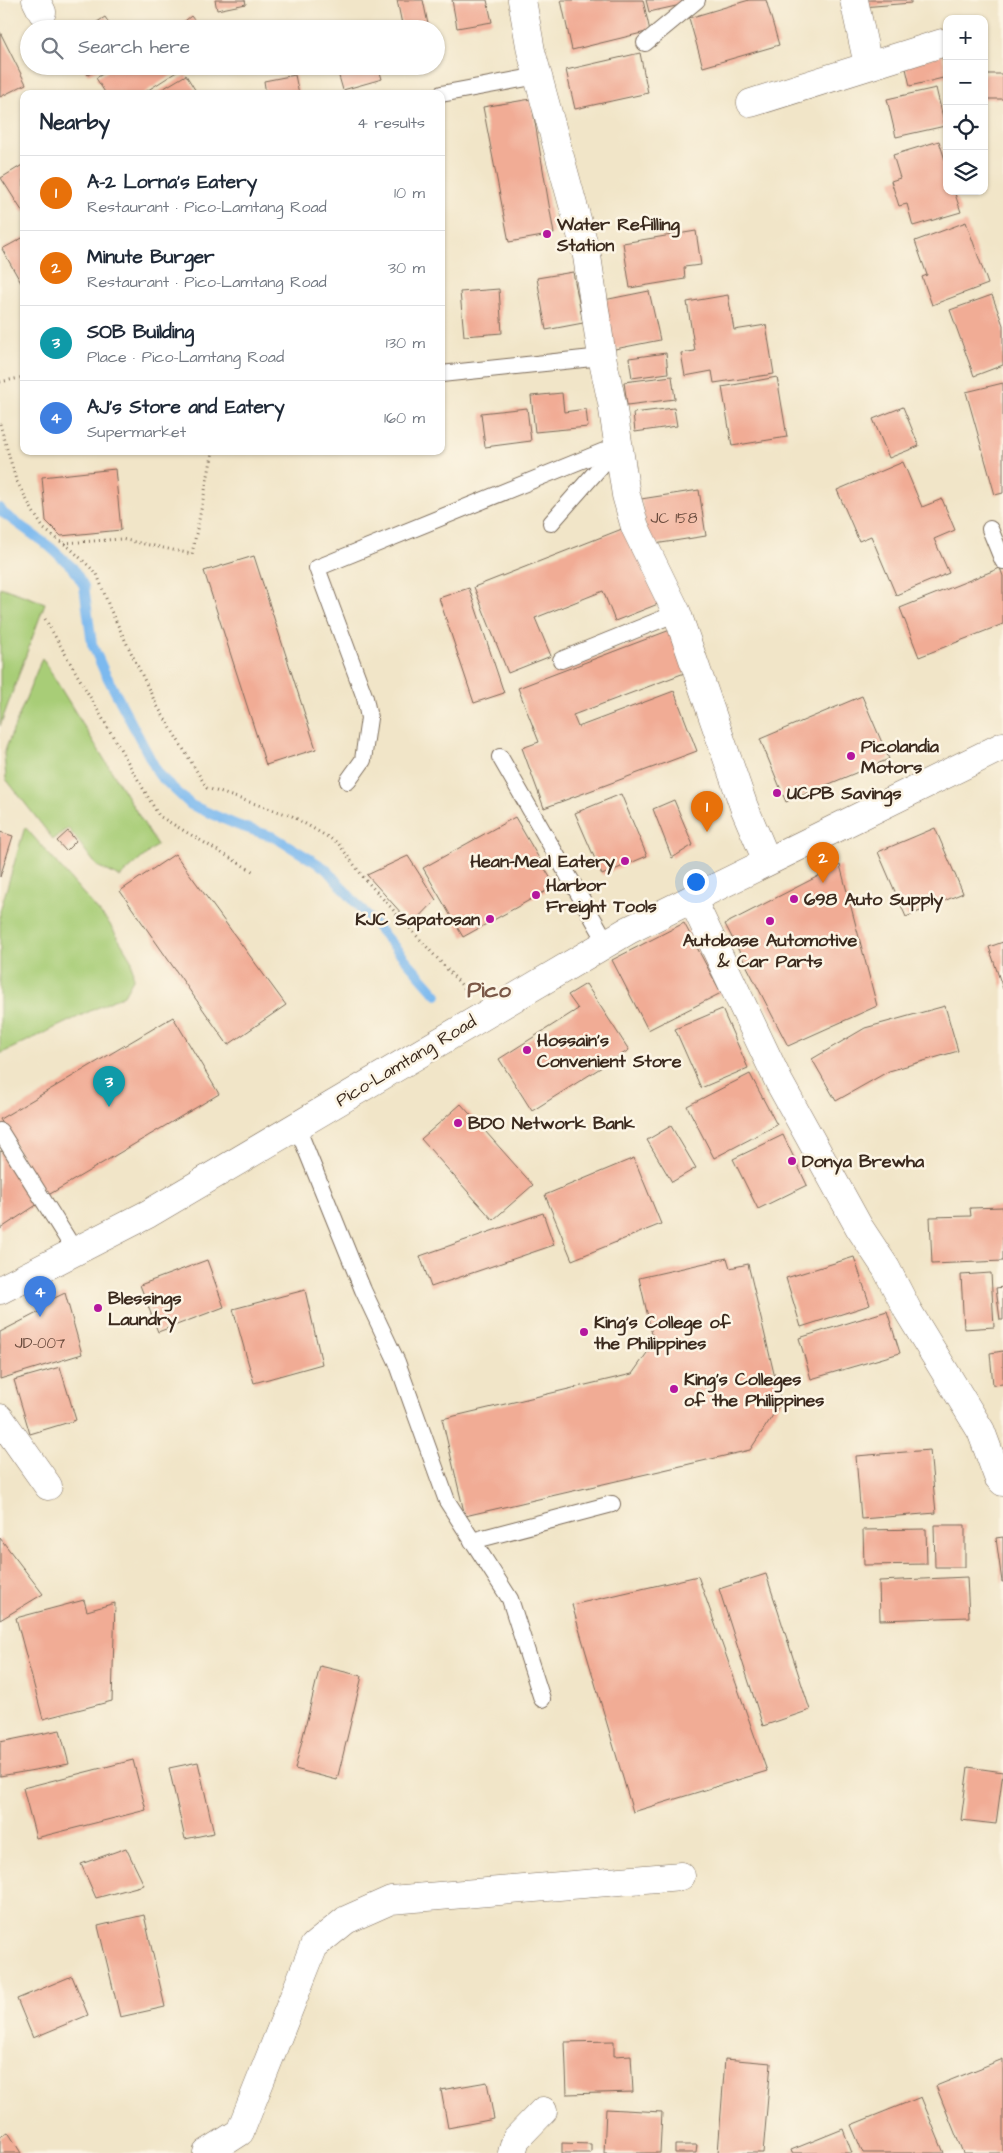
<!DOCTYPE html>
<html lang="en">
<head>
<meta charset="utf-8">
<style>
  :root { --surface:#fff; --page:#f2f2f3; --text:#1f2937; --muted:#747a83; --line:#e0e1e3; --accent:#b5179e }
  body { margin:0; font-family:"Architects Daughter",sans-serif; background:var(--page); color:var(--text) }
  .controls { position:absolute; right:15px; top:15px; display:grid; overflow:hidden; border-radius:10px; box-shadow:0 1px 4px #0004 }
  .controls button { width:45px; height:45px; display:grid; place-items:center; padding:0; border:0; border-bottom:1px solid var(--line); background:var(--surface); color:var(--text); font:25px sans-serif }
  .you { position:absolute; left:695px; top:881px; width:18px; height:18px; margin:-12px; border:4px solid #fff; border-radius:50%; background:#1a73e8; box-shadow:0 0 0 8px #1a73e833 }
  .badge { display:grid; place-items:center; width:32px; height:32px; border-radius:50%; background:var(--accent); color:#fff; font-size:16px; font-weight:700 }
  .pin { position:absolute; translate:-50% -41px; filter:drop-shadow(0 1px 2px #0008) }
  .pin::after { content:''; position:absolute; top:26px; width:18px; height:15px; background:inherit; clip-path:polygon(0 0,100% 0,50% 100%) }
  .list { margin:0; padding:0; list-style:none }
  h2 { display:flex; justify-content:space-between; align-items:center; height:65px; margin:0; padding:0 20px; font-size:21px }
  h2 small { font-size:16px; font-weight:400; color:var(--muted) }
  .list li { display:grid; grid-template-columns:32px 1fr auto; gap:15px; align-items:center; box-sizing:border-box; height:75px; padding:0 20px; border-top:1px solid var(--line) }
  .list b { display:block; font-size:19px; white-space:nowrap }
  .list p { margin:0; font-size:16px; white-space:nowrap; color:var(--muted) }
  .list em { font-size:16px; font-style:normal; color:var(--muted) }
  .icon { flex:none; width:28px; height:28px; fill:none; stroke:currentColor; stroke-width:2; stroke-linecap:round; stroke-linejoin:round }
  .map { position:relative; flex:none; width:1003px; height:2153px; overflow:hidden }
  .search { position:absolute; background:var(--surface); box-shadow:0 1px 4px #0004; left:20px; top:20px; width:425px; height:55px; display:flex; align-items:center; gap:12px; box-sizing:border-box; padding:0 18px; border-radius:28px; color:var(--muted); font-size:19px }
  .panel { position:absolute; background:var(--surface); box-shadow:0 1px 4px #0004; left:20px; top:90px; width:425px; height:365px; border-radius:10px }
  .map>svg:first-child { display:block }
  .green { fill:#a8cd77; stroke:#727c4a }
  .lines { fill:none; stroke-linecap:round; stroke-linejoin:round }
  .stream { stroke:#7cb9ef; stroke-width:10 }
  .building { fill:#f1ac95 }
  .lane-casing { stroke:#7b6b5a; stroke-width:18 }
  .street-casing { stroke:#7b6b5a; stroke-width:29 }
  .primary-casing { stroke:#7b6b5a; stroke-width:29 }
  .path { stroke:#7b6b5a; stroke-width:3; stroke-dasharray:1 4; stroke-linecap:butt }
  .lane { stroke:#fff; stroke-width:16 }
  .street { stroke:#fff; stroke-width:28 }
  .primary { stroke:#fff; stroke-width:28 }
  .poi-dot { fill:#b5179e; stroke:#fcf5e5; stroke-width:2 }
  .labels { text-anchor:middle; dominant-baseline:central; stroke-width:5; stroke-linejoin:round; paint-order:stroke }
  .number-label { font-size:15px; fill:#684a3c }
  .poi-label { font-size:18px; font-weight:bold; fill:#3b2a1e; stroke:#fcf5e5; text-anchor:start }
  .street-label { font-size:18px; fill:#3b2a1e; stroke:#fcf5e5 }
  .district-label { font-size:22px; font-weight:bold; fill:#7b5848; stroke:#fcf5e5 }
</style>
</head>
<body>
<div class="map">
<svg width="1003" height="2153" viewBox="0 0 1003 2153">
  <rect width="100%" height="100%" fill="#fcf5e5"/>
  <filter id="ink" filterUnits="userSpaceOnUse"><feTurbulence type="fractalNoise" baseFrequency=".02" numOctaves="2"/><feDisplacementMap in="SourceGraphic" scale="10" xChannelSelector="R" yChannelSelector="G"/><feConvolveMatrix kernelMatrix="1 2 1 2 8 2 1 2 1" color-interpolation-filters="sRGB"/></filter>
  <filter id="wash" filterUnits="userSpaceOnUse"><feTurbulence type="fractalNoise" baseFrequency=".0096" numOctaves="4" result="noise"/><feDisplacementMap in="SourceGraphic" scale="20" xChannelSelector="R" yChannelSelector="G"/><feGaussianBlur stdDeviation="1.12" result="paint"/><feColorMatrix in="noise" values="0 0 0 0 0 0 0 0 0 0 0 0 0 0 0 0 0 1.4 0 .05"/><feComposite in="paint" operator="in"/></filter>
  <g filter="url(#wash)">
    <rect width="100%" height="100%" fill="#f1e5c8"/>
    <!-- green -->
    <g class="green">
      <polygon points="0,587 45,603 0,726"/>
      <polygon points="42,658 157,845 120,877 97,866 68,828 53,839 6,779 4,753"/>
      <polygon points="25,827 109,923 132,961 133,979 124,995 0,1054 0,911"/>
    </g>
    <g class="lines">
      <!-- stream -->
      <polyline class="stream" points="0,508 3,513 50,547 73,568 84,586 92,644 104,671 159,775 191,805 237,825 274,837 325,868 437,995"/>
    </g>
    <g id="blocks">
      <!-- building -->
      <g class="building">
        <polygon points="215,0 245,0 246,4 217,10"/>
        <polygon points="397,0 423,0 429,29 403,29"/>
        <polygon points="452,0 487,0 492,22 457,28"/>
        <polygon points="561,0 643,0 650,31 572,50"/>
        <polygon points="646,0 684,0 685,4 649,12"/>
        <polygon points="749,0 766,0 779,45 703,67 689,18"/>
        <polygon points="861,0 911,0 911,3 862,7"/>
        <polygon points="191,16 201,29 175,29"/>
        <polygon points="105,17 113,29 86,29"/>
        <polygon points="0,32 26,84 0,97"/>
        <polygon points="640,53 648,93 575,109 566,70"/>
        <polygon points="942,55 947,77 910,86 905,64"/>
        <polygon points="82,66 103,66 88,75"/>
        <polygon points="116,66 175,66 178,71 142,94 106,94 96,78"/>
        <polygon points="189,66 199,66 193,71"/>
        <polygon points="336,66 378,66 382,79 343,90"/>
        <rect x="984" y="74" width="19" height="25"/>
        <polygon points="186,75 197,93 154,94"/>
        <polygon points="295,75 299,94 266,94 264,81"/>
        <polygon points="936,88 945,126 896,137 887,99"/>
        <polygon points="531,99 554,234 509,242 483,107"/>
        <polygon points="939,141 947,166 947,191 954,191 961,212 913,226 907,204 899,206 891,181 900,178 893,155"/>
        <polygon points="24,164 24,214 1,178"/>
        <polygon points="966,222 988,284 932,305 922,277 927,275 915,241"/>
        <polygon points="696,231 701,265 684,267 685,279 630,288 623,243"/>
        <polygon points="24,237 24,288 2,249"/>
        <polygon points="573,272 583,323 546,330 537,278"/>
        <polygon points="499,289 502,333 464,336 460,292"/>
        <polygon points="649,291 660,340 610,350 599,301"/>
        <polygon points="728,295 734,330 766,325 774,374 714,383 712,371 685,376 681,353 695,351 687,302"/>
        <polygon points="992,295 1003,325 1003,365 974,376 950,310"/>
        <polygon points="666,353 668,373 632,378 629,358"/>
        <polygon points="672,376 675,399 627,405 624,382"/>
        <polygon points="777,377 787,437 732,446 722,387"/>
        <polygon points="1003,383 1003,493 995,495 966,392"/>
        <polygon points="562,393 564,412 586,409 588,427 535,432 531,396"/>
        <polygon points="903,407 919,446 889,458 873,419"/>
        <polygon points="527,408 531,441 485,447 481,413"/>
        <polygon points="674,408 677,426 635,432 633,413"/>
        <polygon points="903,462 922,507 942,499 955,530 934,539 949,573 896,595 871,536 859,541 837,490"/>
        <polygon points="115,469 121,530 61,536 46,521 42,477"/>
        <polygon points="699,490 706,536 648,545 641,499"/>
        <polygon points="627,527 658,604 615,621 603,591 535,618 551,656 508,673 474,587"/>
        <polygon points="254,556 316,749 266,765 204,571"/>
        <polygon points="1000,568 1003,576 1003,624 919,657 900,608"/>
        <polygon points="469,588 504,693 474,703 439,598"/>
        <polygon points="678,627 695,669 573,715 578,727 674,691 697,751 544,808 522,748 539,742 518,688"/>
        <polygon points="862,696 889,759 786,802 760,739"/>
        <polygon points="621,794 647,856 602,875 575,813"/>
        <polygon points="674,800 693,845 672,858 653,809"/>
        <polygon points="515,817 555,886 463,937 423,868"/>
        <polygon points="935,828 963,893 906,917 878,852"/>
        <polygon points="68,831 76,841 66,851 57,841"/>
        <polygon points="0,832 13,836 0,877"/>
        <polygon points="175,854 286,1005 228,1045 120,891"/>
        <polygon points="408,856 436,900 412,925 367,875"/>
        <polygon points="840,865 877,1006 788,1046 725,924"/>
        <polygon points="684,923 721,993 648,1030 612,960"/>
        <polygon points="1003,942 1003,989 989,947"/>
        <polygon points="586,984 629,1050 532,1111 499,1059 578,1009 568,995"/>
        <polygon points="945,1006 958,1051 889,1071 836,1101 812,1059 865,1028"/>
        <polygon points="722,1009 748,1068 701,1088 675,1029"/>
        <polygon points="173,1017 219,1094 45,1197 0,1119"/>
        <polygon points="750,1074 777,1125 714,1158 687,1106"/>
        <polygon points="461,1104 533,1185 493,1220 421,1139"/>
        <polygon points="671,1126 696,1168 672,1182 647,1140"/>
        <polygon points="783,1135 807,1185 758,1209 733,1159"/>
        <polygon points="0,1151 8,1153 38,1204 0,1229"/>
        <polygon points="634,1158 661,1224 572,1260 545,1195"/>
        <polygon points="1003,1207 1003,1261 932,1264 930,1217 971,1216 970,1208"/>
        <polygon points="543,1213 554,1245 431,1287 420,1256"/>
        <polygon points="854,1257 870,1305 801,1327 786,1278"/>
        <polygon points="727,1258 730,1268 748,1264 781,1403 750,1450 465,1516 442,1419 632,1374 654,1343 639,1278"/>
        <polygon points="207,1260 224,1307 158,1332 140,1285"/>
        <polygon points="991,1273 994,1327 964,1329 961,1275"/>
        <polygon points="1003,1287 1003,1320 1000,1320 996,1288"/>
        <polygon points="305,1290 322,1364 254,1383 233,1309"/>
        <polygon points="65,1293 82,1354 0,1379 0,1332 43,1310 42,1304"/>
        <polygon points="887,1311 900,1353 811,1379 799,1338"/>
        <polygon points="1003,1351 1003,1384 993,1385 990,1353"/>
        <polygon points="60,1367 76,1420 30,1434 14,1380"/>
        <polygon points="930,1450 936,1513 861,1519 856,1456"/>
        <polygon points="934,1525 965,1525 965,1567 935,1567"/>
        <polygon points="926,1529 927,1564 864,1565 863,1530"/>
        <polygon points="1003,1537 1003,1582 1002,1582 996,1538"/>
        <polygon points="0,1538 43,1594 0,1620"/>
        <polygon points="766,1574 810,1710 763,1726 719,1589"/>
        <polygon points="698,1576 767,1771 633,1812 572,1605"/>
        <polygon points="967,1577 969,1617 880,1620 879,1581"/>
        <polygon points="84,1600 87,1611 115,1603 112,1701 43,1719 16,1618"/>
        <polygon points="320,1666 362,1676 337,1780 295,1769"/>
        <polygon points="60,1730 69,1764 0,1776 0,1742"/>
        <polygon points="133,1760 146,1810 36,1838 23,1788"/>
        <polygon points="198,1762 214,1833 185,1839 169,1768"/>
        <polygon points="968,1767 1003,1772 996,1824 961,1820"/>
        <polygon points="126,1848 144,1885 96,1898 81,1864"/>
        <polygon points="144,1915 165,2007 120,2017 98,1926"/>
        <polygon points="72,1976 88,2015 33,2038 17,1999"/>
        <polygon points="614,2041 614,2056 631,2055 633,2092 567,2094 565,2042"/>
        <polygon points="725,2059 771,2063 763,2153 718,2153"/>
        <polygon points="1003,2059 1003,2153 963,2153 936,2086"/>
        <polygon points="487,2082 494,2119 448,2128 441,2090"/>
        <polygon points="921,2097 944,2153 863,2153 851,2125"/>
        <polygon points="606,2109 662,2112 660,2153 604,2153"/>
        <polygon points="843,2129 852,2153 792,2153 791,2150"/>
        <polygon points="8,2132 21,2153 0,2153 0,2137"/>
        <polygon points="562,2143 591,2144 591,2153 562,2153"/>
        <polygon points="675,2145 697,2145 696,2153 675,2153"/>
      </g>
    </g>
  </g>
  <g filter="url(#ink)">
    <use href="#blocks" fill-opacity="0" stroke="#7b6b5a" stroke-width="1"/>
    <g class="lines">
      <defs>
        <g id="lane">
          <polyline points="645,43 697,0"/>
          <polyline points="441,94 538,76"/>
          <polyline points="441,374 602,357"/>
          <polyline points="551,523 616,449"/>
          <polyline points="990,529 1003,561"/>
          <polyline points="561,660 677,613"/>
          <polyline points="500,757 607,943"/>
          <polyline points="348,781 363,760 369,718 365,698 317,568 619,445"/>
          <polyline points="297,1127 363,1290 397,1362 447,1501 510,1599 542,1699"/>
          <polyline points="0,1131 75,1251"/>
          <polyline points="472,1541 612,1504"/>
        </g>
        <g id="street">
          <polyline points="36,0 42,12"/>
          <polyline points="522,0 531,51 587,256 602,357 612,403 626,495 635,527 677,613 744,807 767,861"/>
          <polyline points="854,0 868,65"/>
          <polyline points="751,103 942,43"/>
          <polyline points="692,899 779,1082 859,1227 886,1268 908,1311 981,1431 998,1477 1003,1482"/>
          <polyline points="0,1418 48,1486"/>
          <polyline points="207,2153 240,2132 314,1946 346,1920 391,1900 681,1876"/>
          <polyline points="512,2153 516,2139 543,2111"/>
        </g>
        <polyline id="primary" points="0,1290 148,1214 629,930 1003,746"/>
      </defs>
      <!-- lane casing -->
      <use href="#lane" class="lane-casing"/>
      <!-- street casing -->
      <use href="#street" class="street-casing"/>
      <!-- primary casing -->
      <use href="#primary" class="primary-casing"/>
      <!-- path -->
      <g class="path">
        <polyline points="0,382 24,377"/>
        <polyline points="0,424 16,480 34,513 44,529 71,549 97,574 110,609 156,704 207,788 292,816 338,843 364,878 467,991"/>
        <polyline points="64,543 121,539 192,554 213,451"/>
        <polyline points="45,619 159,816 254,872"/>
      </g>
      <!-- lane -->
      <use href="#lane" class="lane"/>
      <!-- street -->
      <use href="#street" class="street"/>
      <!-- primary -->
      <use href="#primary" class="primary"/>
    </g>
  </g>
  <!-- markers -->
  <g class="poi-dot">
    <circle cx="547" cy="234" r="5"/>
    <circle cx="851" cy="756" r="5"/>
    <circle cx="777" cy="793" r="5"/>
    <circle cx="625" cy="861" r="5"/>
    <circle cx="536" cy="895" r="5"/>
    <circle cx="794" cy="899" r="5"/>
    <circle cx="490" cy="919" r="5"/>
    <circle cx="770" cy="921" r="5"/>
    <circle cx="527" cy="1050" r="5"/>
    <circle cx="458" cy="1123" r="5"/>
    <circle cx="792" cy="1161" r="5"/>
    <circle cx="98" cy="1308" r="5"/>
    <circle cx="584" cy="1332" r="5"/>
    <circle cx="674" cy="1389" r="5"/>
  </g>
  <g class="labels">
    <!-- number labels -->
    <g class="number-label">
      <text x="674" y="518">JC 158</text>
      <text x="40" y="1343">JD-007</text>
    </g>
    <!-- poi labels -->
    <g class="poi-label">
      <text x="557" y="224">Water Refilling<tspan x="557" dy="21">Station</tspan></text>
      <text x="861" y="746">Picolandia<tspan x="861" dy="21">Motors</tspan></text>
      <text x="787" y="793">UCPB Savings</text>
      <text x="615" y="861" text-anchor="end">Hean-Meal Eatery</text>
      <text x="546" y="885">Harbor<tspan x="546" dy="21">Freight Tools</tspan></text>
      <text x="804" y="899">698 Auto Supply</text>
      <text x="480" y="919" text-anchor="end">KJC Sapatosan</text>
      <text x="770" y="940" text-anchor="middle">Autobase Automotive<tspan x="770" dy="21">&amp; Car Parts</tspan></text>
      <text x="537" y="1040">Hossain's<tspan x="537" dy="21">Convenient Store</tspan></text>
      <text x="468" y="1123">BDO Network Bank</text>
      <text x="802" y="1161">Donya Brewha</text>
      <text x="108" y="1298">Blessings<tspan x="108" dy="21">Laundry</tspan></text>
      <text x="594" y="1322">King's College of<tspan x="594" dy="21">the Philippines</tspan></text>
      <text x="684" y="1379">King's Colleges<tspan x="684" dy="21">of the Philippines</tspan></text>
    </g>
    <!-- street labels -->
    <g class="street-label">
      <text transform="translate(406 1061) rotate(-31)">Pico-Lamtang Road</text>
    </g>
    <!-- district labels -->
    <g class="district-label">
      <text x="489" y="990">Pico</text>
    </g>
  </g>
</svg>
<div class="controls">
<button>+</button>
<button>−</button>
<button><svg class="icon" aria-label="locate" viewBox="0 0 24 24"><circle cx="12" cy="12" r="6"/><path d="M12 2v4M12 18v4M2 12h4M18 12h4"/></svg></button>
<button><svg class="icon" aria-label="layers" viewBox="0 0 24 24"><path d="M12 4l9 5-9 5-9-5zM3 14l9 5 9-5"/></svg></button>
</div>
<div class="you"></div>
<div class="pin badge" style="left:707px;top:832px;background:#e8710a">1</div>
<div class="pin badge" style="left:823px;top:883px;background:#e8710a">2</div>
<div class="pin badge" style="left:109px;top:1107px;background:#0f9aa8">3</div>
<div class="pin badge" style="left:40px;top:1317px;background:#3f7fe0">4</div>
<div class="search"><svg class="icon" aria-label="search" viewBox="0 0 24 24"><circle cx="10" cy="10" r="6"/><path d="M15 15l6 6"/></svg>Search here</div>
<section class="panel">
<h2>Nearby<small>4 results</small></h2>
<ul class="list">
<li><span class="badge" style="background:#e8710a">1</span><div><b>A-2 Lorna's Eatery</b><p>Restaurant · Pico-Lamtang Road</p></div><em>10 m</em></li>
<li><span class="badge" style="background:#e8710a">2</span><div><b>Minute Burger</b><p>Restaurant · Pico-Lamtang Road</p></div><em>30 m</em></li>
<li><span class="badge" style="background:#0f9aa8">3</span><div><b>SOB Building</b><p>Place · Pico-Lamtang Road</p></div><em>130 m</em></li>
<li><span class="badge" style="background:#3f7fe0">4</span><div><b>AJ's Store and Eatery</b><p>Supermarket</p></div><em>160 m</em></li>
</ul>
</section>
</div>
</body>
</html>
